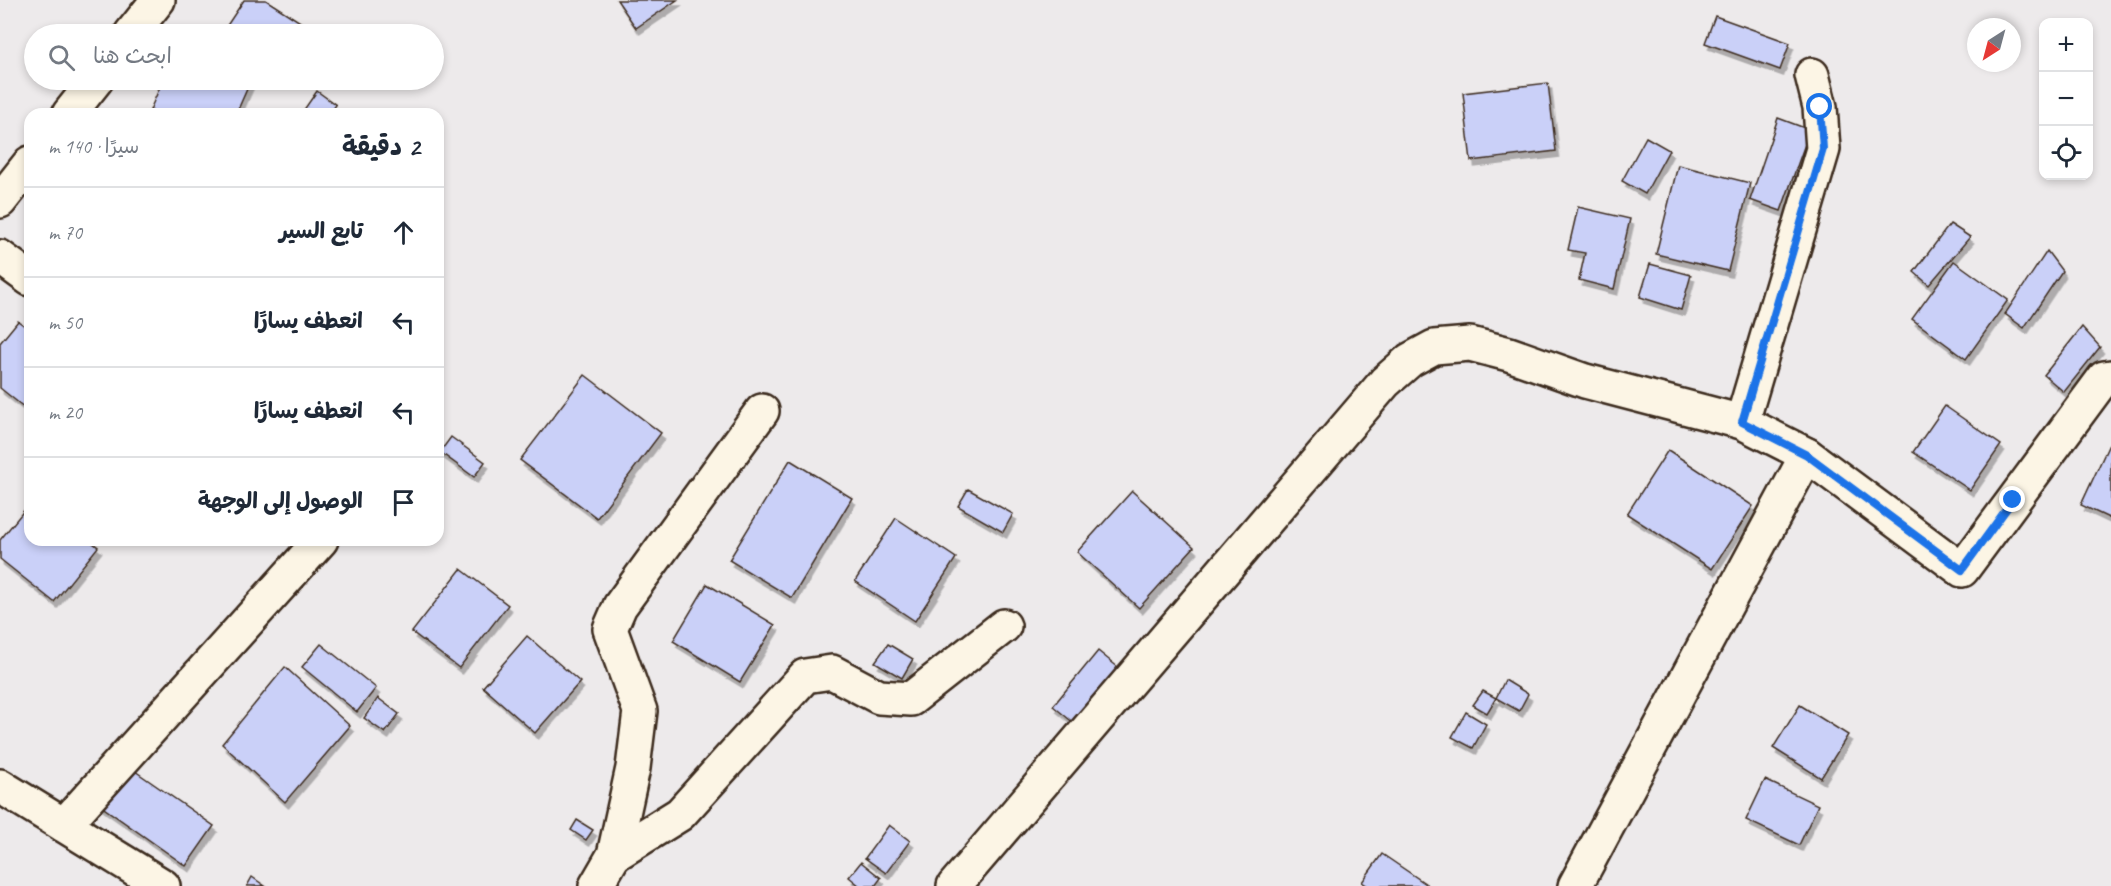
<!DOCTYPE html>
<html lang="ar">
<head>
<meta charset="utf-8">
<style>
  :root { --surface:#fff; --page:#f2f2f3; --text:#1f2937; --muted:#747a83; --line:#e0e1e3 }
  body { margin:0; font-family:Caveat,"Playpen Sans Arabic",sans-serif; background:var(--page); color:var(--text); direction:rtl }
  .controls { position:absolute; right:18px; top:18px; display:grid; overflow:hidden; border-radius:12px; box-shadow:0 3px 9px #0003 }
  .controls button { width:54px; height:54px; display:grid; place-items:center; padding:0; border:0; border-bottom:2px solid var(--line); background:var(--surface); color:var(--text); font:30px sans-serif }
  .compass { position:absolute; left:1967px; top:18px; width:54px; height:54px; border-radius:50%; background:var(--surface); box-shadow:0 3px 9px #0003; rotate:216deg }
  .stop { position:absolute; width:18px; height:18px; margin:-14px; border:4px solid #1a73e8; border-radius:50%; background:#fff }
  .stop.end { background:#1a73e8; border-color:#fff; box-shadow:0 2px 6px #0008 }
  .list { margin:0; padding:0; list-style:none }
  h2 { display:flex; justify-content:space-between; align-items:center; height:78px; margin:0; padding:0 24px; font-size:26px }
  h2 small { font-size:20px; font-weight:400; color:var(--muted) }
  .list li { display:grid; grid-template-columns:39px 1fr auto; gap:18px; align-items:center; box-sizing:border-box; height:90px; padding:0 24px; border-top:2px solid var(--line) }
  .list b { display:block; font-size:22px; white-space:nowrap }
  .list em { font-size:20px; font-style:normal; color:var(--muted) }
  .icon { flex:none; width:33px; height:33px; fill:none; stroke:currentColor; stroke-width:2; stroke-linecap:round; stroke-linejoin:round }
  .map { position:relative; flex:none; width:2111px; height:886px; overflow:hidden; direction:ltr }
  .search { position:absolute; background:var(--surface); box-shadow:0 3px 9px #0003; left:24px; top:24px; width:420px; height:66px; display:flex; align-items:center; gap:15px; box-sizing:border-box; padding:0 21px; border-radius:33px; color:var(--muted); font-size:22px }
  .panel { position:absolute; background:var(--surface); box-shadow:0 3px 9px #0003; left:24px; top:108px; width:420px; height:438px; border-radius:18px; direction:rtl }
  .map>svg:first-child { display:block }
  .building { fill:#cad0f8; stroke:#3b2a1e; stroke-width:1.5; filter:url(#shadow) }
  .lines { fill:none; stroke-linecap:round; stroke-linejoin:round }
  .minor-casing { stroke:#3b2a1e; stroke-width:38 }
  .minor { stroke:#fcf5e5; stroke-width:33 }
  .route { stroke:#1a73e8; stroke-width:8 }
</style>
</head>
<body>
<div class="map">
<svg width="2111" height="886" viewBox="0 0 2111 886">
  <defs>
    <filter id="shadow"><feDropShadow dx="3.5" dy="6" stdDeviation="0" flood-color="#0004"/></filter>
  </defs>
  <rect width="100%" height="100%" fill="#edeaeb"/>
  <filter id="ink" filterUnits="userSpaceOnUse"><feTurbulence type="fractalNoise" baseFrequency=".0167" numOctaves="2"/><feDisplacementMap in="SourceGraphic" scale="12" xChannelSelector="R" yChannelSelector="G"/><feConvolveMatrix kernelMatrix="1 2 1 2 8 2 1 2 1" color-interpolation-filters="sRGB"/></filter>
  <g filter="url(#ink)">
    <!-- building -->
    <g class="building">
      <polygon points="244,0 266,0 319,34 231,34 224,30"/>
      <polygon points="617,0 677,0 636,28"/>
      <polygon points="1715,16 1790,43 1780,70 1705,43"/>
      <polygon points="163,80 251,80 236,114 159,114 150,110"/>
      <polygon points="1548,83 1556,151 1471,161 1463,93"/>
      <polygon points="317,91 336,105 329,114 301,114"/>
      <polygon points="1778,118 1810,130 1781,211 1750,200"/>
      <polygon points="1646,137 1669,150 1645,194 1622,181"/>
      <polygon points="1678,165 1750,183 1728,271 1656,254"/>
      <polygon points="1578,207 1630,219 1614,289 1579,280 1585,253 1568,250"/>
      <polygon points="1950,224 1970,237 1929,285 1914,272"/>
      <polygon points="2047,251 2062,271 2024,328 2005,314"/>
      <polygon points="1954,261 2008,300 1966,359 1912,319"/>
      <polygon points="1650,264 1691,275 1681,310 1640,297"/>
      <polygon points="18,321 30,330 30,412 0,388 0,343"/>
      <polygon points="2082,327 2100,347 2064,392 2044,375"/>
      <polygon points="585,375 661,433 597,518 520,460"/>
      <polygon points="1945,406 2001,445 1970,490 1913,452"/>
      <polygon points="451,437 485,462 474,477 440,452"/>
      <polygon points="2111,440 2111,519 2081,505"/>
      <polygon points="1668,450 1753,506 1712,569 1627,514"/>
      <polygon points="790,460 852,498 792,598 729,560"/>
      <polygon points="968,489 1013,514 1003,532 958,506"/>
      <polygon points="1132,491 1194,547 1139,608 1077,552"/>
      <polygon points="30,503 30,540 89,540 98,547 54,602 0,559 0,540"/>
      <polygon points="896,518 956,558 915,621 855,581"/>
      <polygon points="461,569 508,605 459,668 412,632"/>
      <polygon points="707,584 775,625 740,682 673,641"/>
      <polygon points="527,636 580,682 535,733 483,687"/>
      <polygon points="321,644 376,688 357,712 302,667"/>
      <polygon points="888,644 913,659 902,678 875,662"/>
      <polygon points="1098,651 1119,668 1075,724 1053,706"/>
      <polygon points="285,667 350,726 285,802 222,744"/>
      <polygon points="1505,680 1528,694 1519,711 1496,698"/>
      <polygon points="1483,691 1496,698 1487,713 1473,705"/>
      <polygon points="378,698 399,714 385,733 364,718"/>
      <polygon points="1800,705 1848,735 1821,778 1773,748"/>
      <polygon points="1466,712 1486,724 1473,748 1452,737"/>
      <polygon points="122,762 214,826 186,866 94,801"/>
      <polygon points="1765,780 1818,805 1799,845 1746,820"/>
      <polygon points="577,820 593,830 586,840 571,830"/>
      <polygon points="889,825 910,841 886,873 865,858"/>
      <polygon points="1382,854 1429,886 1368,886 1362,882"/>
      <polygon points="861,862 881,878 875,886 860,886 849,877"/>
      <polygon points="252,877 265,886 247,886"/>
    </g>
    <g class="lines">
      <defs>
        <g id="minor">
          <polyline points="131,34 158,0"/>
          <polyline points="69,114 96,80"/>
          <polyline points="0,201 30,163"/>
          <polyline points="0,257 30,279"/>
          <polyline points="1742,422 1823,149 1820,107 1812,75"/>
          <polyline points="0,786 163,886"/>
          <polyline points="64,825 321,540"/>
          <polyline points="614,855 680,814 805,676 832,672 879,697 911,699 1004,626"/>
          <polyline points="596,886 614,855 633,768 640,711 610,629 620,606 762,411"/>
          <polyline points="954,886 1385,382 1410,360 1434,347 1470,344 1509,354 1585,381 1742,422 1807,455 1962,570 2104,378 2111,377"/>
          <polyline points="1575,886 1807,455"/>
        </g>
      </defs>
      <!-- minor casing -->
      <use href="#minor" class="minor-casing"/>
      <!-- minor -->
      <use href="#minor" class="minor"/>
    </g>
  </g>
  <g class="lines" filter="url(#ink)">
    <!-- route -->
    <polyline class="route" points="1820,107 1823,149 1742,422 1807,455 1962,570 2013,500"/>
  </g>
</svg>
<div class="controls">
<button>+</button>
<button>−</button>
<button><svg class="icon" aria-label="locate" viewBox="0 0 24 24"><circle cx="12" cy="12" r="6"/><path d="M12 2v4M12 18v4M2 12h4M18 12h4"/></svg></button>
</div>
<svg class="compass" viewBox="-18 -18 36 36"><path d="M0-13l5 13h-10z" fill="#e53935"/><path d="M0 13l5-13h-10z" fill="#747a83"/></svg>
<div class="stop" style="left:1820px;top:107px"></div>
<div class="stop end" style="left:2013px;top:500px"></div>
<div class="search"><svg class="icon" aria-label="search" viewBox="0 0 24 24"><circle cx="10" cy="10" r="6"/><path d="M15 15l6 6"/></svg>ابحث هنا</div>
<section class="panel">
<h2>2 دقيقة<small>سيرًا · 140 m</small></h2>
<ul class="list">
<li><svg class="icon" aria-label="ahead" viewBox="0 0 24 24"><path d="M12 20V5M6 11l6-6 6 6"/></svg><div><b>تابع السير</b></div><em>70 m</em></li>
<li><svg class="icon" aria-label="left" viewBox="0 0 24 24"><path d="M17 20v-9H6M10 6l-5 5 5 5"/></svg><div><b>انعطف يسارًا</b></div><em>50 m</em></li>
<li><svg class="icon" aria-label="left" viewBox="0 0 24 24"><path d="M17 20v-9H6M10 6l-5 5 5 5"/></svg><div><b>انعطف يسارًا</b></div><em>20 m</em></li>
<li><svg class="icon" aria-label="arrive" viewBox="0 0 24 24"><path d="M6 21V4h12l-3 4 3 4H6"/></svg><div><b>الوصول إلى الوجهة</b></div></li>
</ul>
</section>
</div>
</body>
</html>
